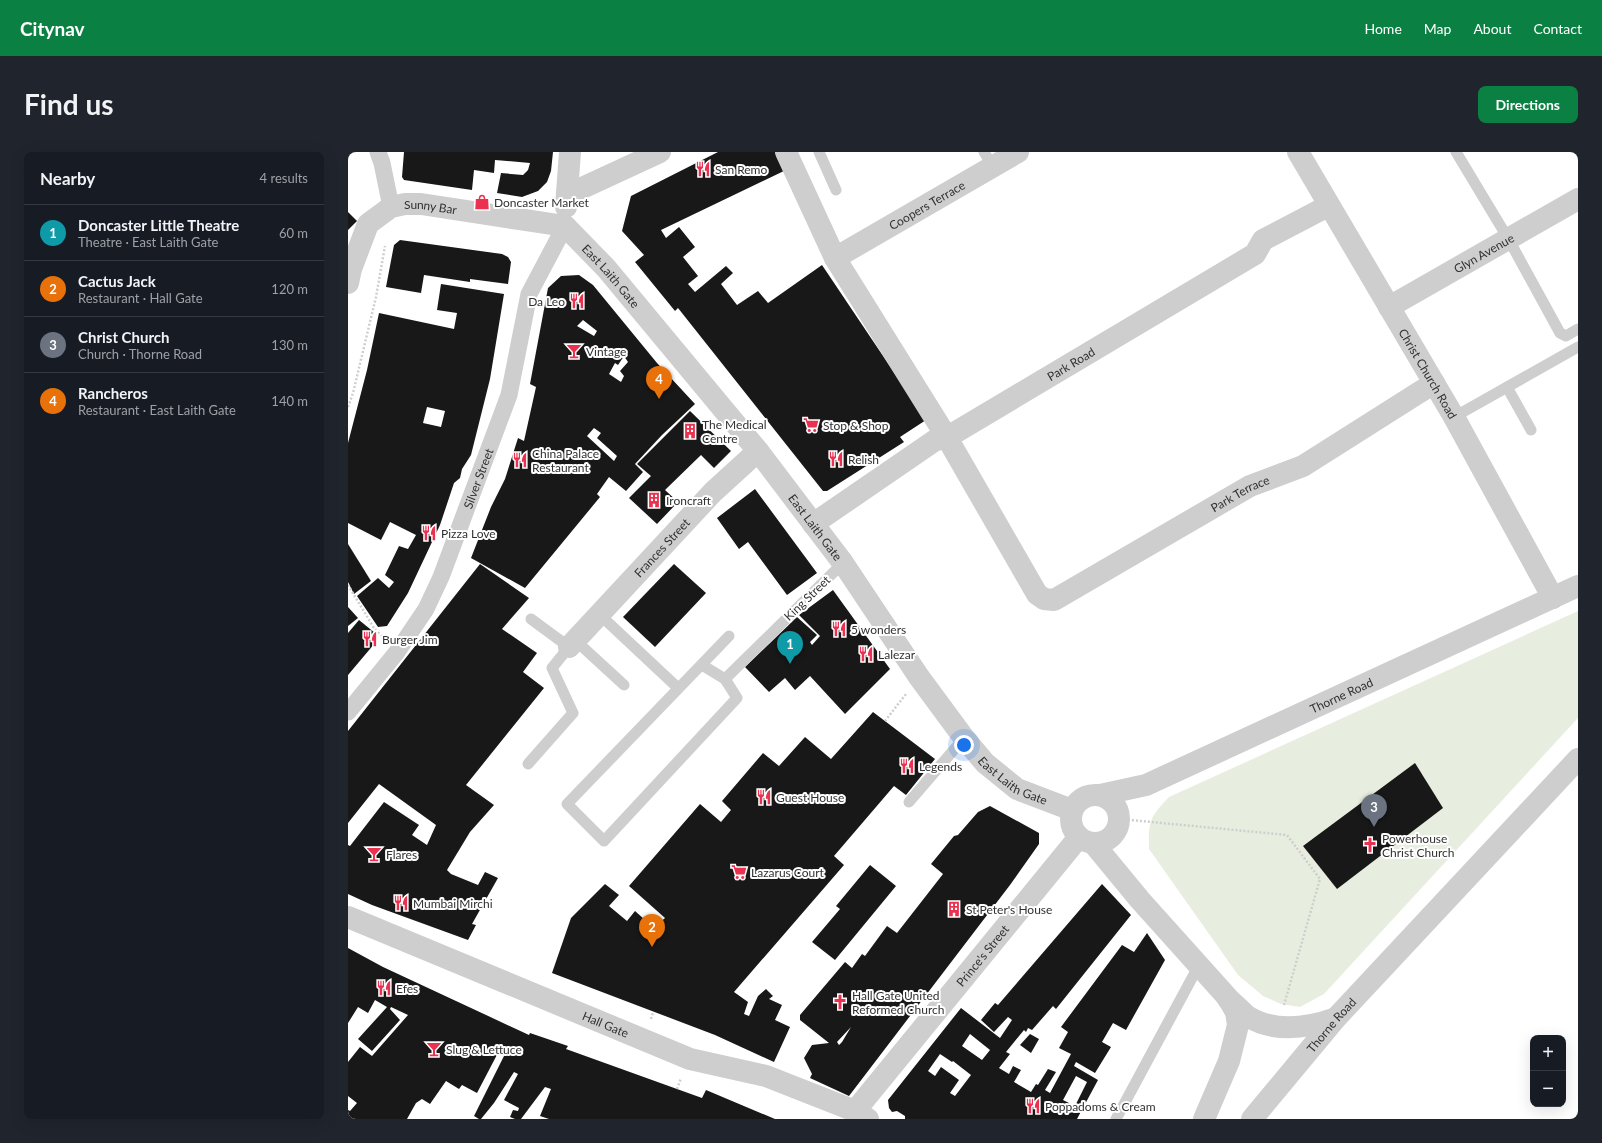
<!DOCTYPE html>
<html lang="en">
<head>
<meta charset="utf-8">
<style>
  :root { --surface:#171b24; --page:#20242c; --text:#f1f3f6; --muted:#9ea1a6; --line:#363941; --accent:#0b8043 }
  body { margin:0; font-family:Lato,sans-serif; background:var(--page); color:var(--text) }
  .controls { position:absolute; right:12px; bottom:12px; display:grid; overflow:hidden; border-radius:8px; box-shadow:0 4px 16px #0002 }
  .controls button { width:36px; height:36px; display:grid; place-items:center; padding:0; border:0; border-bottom:1px solid var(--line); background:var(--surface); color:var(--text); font:20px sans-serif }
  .you { position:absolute; left:616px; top:593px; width:14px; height:14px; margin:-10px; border:3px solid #fff; border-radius:50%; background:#1a73e8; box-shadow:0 0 0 6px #1a73e833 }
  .badge { display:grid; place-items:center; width:26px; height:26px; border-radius:50%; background:var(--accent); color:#fff; font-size:13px; font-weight:700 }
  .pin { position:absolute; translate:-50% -33px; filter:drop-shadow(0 1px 2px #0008) }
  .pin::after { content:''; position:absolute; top:21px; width:14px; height:12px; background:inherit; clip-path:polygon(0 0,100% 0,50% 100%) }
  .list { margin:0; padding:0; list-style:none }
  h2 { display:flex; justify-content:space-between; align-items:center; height:52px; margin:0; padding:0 16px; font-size:17px }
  h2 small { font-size:13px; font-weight:400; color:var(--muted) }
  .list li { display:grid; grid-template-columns:26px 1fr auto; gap:12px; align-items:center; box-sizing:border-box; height:56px; padding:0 16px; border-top:1px solid var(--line) }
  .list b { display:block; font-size:15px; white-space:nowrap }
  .list p { margin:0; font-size:13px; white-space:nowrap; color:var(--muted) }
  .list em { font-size:13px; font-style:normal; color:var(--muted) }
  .map { position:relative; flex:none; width:1230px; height:967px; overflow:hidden; border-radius:8px }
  header { display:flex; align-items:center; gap:24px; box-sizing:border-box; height:56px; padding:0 20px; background:var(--accent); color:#fff }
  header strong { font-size:19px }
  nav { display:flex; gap:22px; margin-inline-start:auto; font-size:14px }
  .intro { display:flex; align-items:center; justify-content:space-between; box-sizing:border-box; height:96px; padding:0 24px }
  h1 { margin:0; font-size:28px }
  .button { padding:10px 18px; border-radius:8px; background:var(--accent); color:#fff; font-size:14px; font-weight:700 }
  main { display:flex; gap:24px; padding:0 24px }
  aside { flex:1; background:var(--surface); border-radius:8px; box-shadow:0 4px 16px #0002 }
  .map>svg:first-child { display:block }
  .green { fill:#e8eedf }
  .building { fill:#181818; fill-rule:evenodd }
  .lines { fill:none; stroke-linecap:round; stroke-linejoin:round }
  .path { stroke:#cecece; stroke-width:2.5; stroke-dasharray:2 2; stroke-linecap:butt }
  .service { stroke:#cecece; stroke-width:11 }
  .pedestrian { stroke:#cecece; stroke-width:17 }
  .minor { stroke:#cecece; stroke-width:22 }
  .tertiary { stroke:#cecece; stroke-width:22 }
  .labels { text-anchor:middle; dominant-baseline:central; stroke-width:4; stroke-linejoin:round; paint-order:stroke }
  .poi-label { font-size:12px; fill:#313131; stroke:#fff; text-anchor:start }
  .street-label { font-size:12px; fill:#313131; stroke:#fff }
</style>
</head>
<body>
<header>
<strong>Citynav</strong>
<nav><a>Home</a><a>Map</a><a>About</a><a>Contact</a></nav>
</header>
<div class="intro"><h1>Find us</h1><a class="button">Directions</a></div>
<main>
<aside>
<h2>Nearby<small>4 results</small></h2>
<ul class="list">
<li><span class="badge" style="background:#0f9aa8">1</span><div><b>Doncaster Little Theatre</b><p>Theatre · East Laith Gate</p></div><em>60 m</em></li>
<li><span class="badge" style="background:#e8710a">2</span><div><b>Cactus Jack</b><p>Restaurant · Hall Gate</p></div><em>120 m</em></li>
<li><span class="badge" style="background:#6b7280">3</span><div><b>Christ Church</b><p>Church · Thorne Road</p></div><em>130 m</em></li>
<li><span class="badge" style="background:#e8710a">4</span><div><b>Rancheros</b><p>Restaurant · East Laith Gate</p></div><em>140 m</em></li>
</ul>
</aside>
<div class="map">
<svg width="1230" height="967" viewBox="0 0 1230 967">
  <rect width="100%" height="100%" fill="#fff"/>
  <!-- green -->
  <path class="green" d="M1230,459v107l-254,276 -24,13 -19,-3 -18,-8 -25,-21 -89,-126c-1,-28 1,-32 20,-52z"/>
  <!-- building -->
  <g class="building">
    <polygon points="56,0 205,0 203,19 199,30 190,39 174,45 149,41 153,21 175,23 180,18 182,11 147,8 146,21 126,18 124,38 56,28 54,25"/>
    <polygon points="370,0 429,0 438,18 313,78 318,86 331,75 347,95 335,105 350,124 340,132 347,140 378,114 385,121 373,132 389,153 410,139 420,151 474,113 578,268 552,285 556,290 479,339 475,339 330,156 327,159 287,110 296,103 274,79 283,44"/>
    <polygon points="0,60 9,69 0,78"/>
    <polygon points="52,88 154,102 160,105 163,110 160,132 122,127 122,130 76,123 73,141 38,135 46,93"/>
    <path d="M231,123l14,10 64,78 38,41 -33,31 -27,29 8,8 -17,19 -17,-14 -12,17 3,3 -75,91 -54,-30 20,-51 14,-28 13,-41 6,3 12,-54 -6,-3 18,-96 13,-12zM235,168l14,11 -3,5 -17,-10zM276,204l4,6 -8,9 4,5 -3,6 -12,-8 6,-11 3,2zM246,276l7,5 -4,5 20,18 -3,5 -27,-25z"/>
    <path d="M93,132l63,10 -14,85 -19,76 -9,14 -2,9 -6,5 -14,42 -32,68 -21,33 -9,1 -21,-31 21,-18 11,10 5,-6 -9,-7 14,-29 9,3 8,-14 -26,-13 -9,18 -33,-17v-80l19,-73 12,-57 75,16 3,-16 -20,-3zM79,255l18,4 -4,16 -18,-4z"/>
    <polygon points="342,259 383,299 366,316 353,303 317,338 330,350 309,372 281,346 303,324 289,312"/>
    <polygon points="407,337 469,421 439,443 400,390 391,397 369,366"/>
    <polygon points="0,392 23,429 6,442 0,430"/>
    <polygon points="132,412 181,446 154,477 189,501 175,520 196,536 118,633 146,653 122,680 99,718 103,722 130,733 137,720 150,726 124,772 128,773 120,788 24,753 0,742 0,693 2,694 36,650 71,673 64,683 79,693 88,673 31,632 0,671 0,579"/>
    <polygon points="326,412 358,441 307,495 275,465"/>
    <polygon points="485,438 542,517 497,562 462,524 447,538 437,526 421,540 397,515 449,465 469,483 462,490 464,493 472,484 451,463"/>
    <polygon points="0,455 10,466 0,474"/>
    <polygon points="11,468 27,481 27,491 0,523 0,481"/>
    <polygon points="525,560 587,607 558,643 546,634 486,704 496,713 386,840 400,850 396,862 401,864 410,844 418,837 425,844 421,847 434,853 427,868 442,875 426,910 367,883 204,821 223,766 257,732 271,743 261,754 279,769 287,759 306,776 317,766 281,734 352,652 373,670 383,658 374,649 415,601 431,614 457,585 483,607"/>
    <polygon points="1067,611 1095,656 989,737 955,694"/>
    <path d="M642,654l49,27v11l-29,41 -161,211 -39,-18 2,-4 -8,-16 8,-13 17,-2 -29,-23v-5l45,-53 7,6 10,-14 3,2 22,-30 10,7 46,-59 -12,-10 23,-28 4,-1 20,-23zM503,875l-9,15 -3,3 -2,-3z"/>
    <polygon points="522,713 548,734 487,808 464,790 492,757 488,754"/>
    <path d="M754,732l29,31 -75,94 -3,-3 -21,24 -4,-2 -2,4 -2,-2 -18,22 4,2 -11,14 10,6 4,-8 8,4 -7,12 17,10 5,-8 2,1 10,-16 8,3 -11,18 5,3 21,-39 -12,-6 9,-16 -7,-5 61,-82 12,7 13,-19 18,27 -39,70 -13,-7 -11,19 9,5 -16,26 -19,-11 -2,4 24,14 -21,39h-172v-3l-8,-5 -5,1 -3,-4 -1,-8 73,-92 39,30 12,-18 -4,-3 -14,15 -13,-12 14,-17 3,2zM622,882l20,16 -8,10 -20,-14zM592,902l12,8 1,-1 18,14 -16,21 -5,-3 9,-13 -18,-13 -6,9 -7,-5zM728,924l11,6 -12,24 -12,-6z"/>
    <polygon points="0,796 35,815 181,883 182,881 220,894 218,897 354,946 358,938 427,967 201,967 192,964 203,937 197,935 173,967 167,967 162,965 165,958 170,959 171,956 156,948 170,922 166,920 146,951 133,967 131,967 126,964 158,900 152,897 129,941 114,933 111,937 98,929 82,952 74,947 68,951 59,967 0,967 0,958 2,959 9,951 0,944 0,910 12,895 24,904 60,863 43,855 42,857 52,868 24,899 10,887 39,855 27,848 20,861 10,855 0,871"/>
    <polygon points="682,882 691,887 683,901 672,893"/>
  </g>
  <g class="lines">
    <!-- path -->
    <g class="path">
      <polyline points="0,255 5,241 28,145 37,94"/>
      <polyline points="0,433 26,476 35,485"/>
      <polyline points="537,569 558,542"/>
      <polyline points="772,667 939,683 972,727 936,853"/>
      <polyline points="303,867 305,860"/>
      <polyline points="329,937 333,926"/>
    </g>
    <!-- service -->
    <g class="service">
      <polyline points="471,0 488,38"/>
      <polyline points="636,0 645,15"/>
      <polyline points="1108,0 1161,88 1212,181 1218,184 1230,177"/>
      <polyline points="1159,235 1183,278"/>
      <polyline points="1106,265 1230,195"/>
      <polyline points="251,462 330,536"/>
      <polyline points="381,484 219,652 256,689 389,546 377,527 495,411"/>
      <polyline points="227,488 276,533"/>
      <polyline points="354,513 377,527"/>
      <polyline points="180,612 225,561 204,516 221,495 183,467"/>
      <polyline points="561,650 616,586"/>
      <polyline points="768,967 851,813"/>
    </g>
    <!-- pedestrian -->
    <g class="pedestrian">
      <polyline points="30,0 34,11 43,55"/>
      <path id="s1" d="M0,560l49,-60 29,-43 15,-32 68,-182 20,-101 36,-68"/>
    </g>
    <!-- minor -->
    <g class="minor">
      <path id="s2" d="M438,0l49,106 111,178 91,158 7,5 10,1 196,-114 53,-20 131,-83"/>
      <path id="s3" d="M950,0l156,265 99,181"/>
      <polyline points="219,43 312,0"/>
      <polyline points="218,55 222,0"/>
      <path id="s4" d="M217,74l41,42 152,183 85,112 76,114 45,61 21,25 32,26 55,21"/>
      <path id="s5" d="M487,106l183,-106"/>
      <path id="s6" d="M0,131l3,-14 17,-45 23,-17 14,-3h16l144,22"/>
      <path id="s7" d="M1041,155l189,-108"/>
      <path id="s8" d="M465,372l121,-83 22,-9 299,-178 8,-14 65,-34"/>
      <path id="s9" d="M221,495l144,-155 45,-41"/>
      <path id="s10" d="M0,765l342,142 76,17 89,35 13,8"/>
      <path id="s11" d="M507,959l224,-274"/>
    </g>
    <!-- tertiary -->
    <g class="tertiary">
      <circle cx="747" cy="667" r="24"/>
      <path id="s12" d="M752,643l46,-10 432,-199"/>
      <polyline points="745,691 792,748 880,846 888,860 890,873 881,909 856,967"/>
      <path d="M880,847c7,5 13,12 19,17 27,17 61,12 89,2"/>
      <path id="s13" d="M904,967l84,-101 242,-259"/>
    </g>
  </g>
  <!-- icons -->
  <defs>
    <symbol id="restaurant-bare" viewBox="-9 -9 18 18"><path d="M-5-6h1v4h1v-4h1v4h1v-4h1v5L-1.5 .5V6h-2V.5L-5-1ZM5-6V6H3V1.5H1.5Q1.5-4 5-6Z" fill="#ea3150" stroke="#fff" stroke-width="2.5" paint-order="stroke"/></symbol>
    <symbol id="shop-bare" viewBox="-9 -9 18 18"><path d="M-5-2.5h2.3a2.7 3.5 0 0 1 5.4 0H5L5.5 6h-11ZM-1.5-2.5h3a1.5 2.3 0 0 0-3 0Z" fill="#ea3150" stroke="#fff" stroke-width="2.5" paint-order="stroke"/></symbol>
    <symbol id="bar-bare" viewBox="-9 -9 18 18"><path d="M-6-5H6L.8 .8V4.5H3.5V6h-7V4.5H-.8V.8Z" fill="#ea3150" stroke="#fff" stroke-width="2.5" paint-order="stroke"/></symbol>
    <symbol id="supermarket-bare" viewBox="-9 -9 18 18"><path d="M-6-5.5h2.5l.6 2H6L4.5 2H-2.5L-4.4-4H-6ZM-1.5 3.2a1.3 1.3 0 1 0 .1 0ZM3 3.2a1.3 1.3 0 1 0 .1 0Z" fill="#ea3150" stroke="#fff" stroke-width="2.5" paint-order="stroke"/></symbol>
    <symbol id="building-bare" viewBox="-9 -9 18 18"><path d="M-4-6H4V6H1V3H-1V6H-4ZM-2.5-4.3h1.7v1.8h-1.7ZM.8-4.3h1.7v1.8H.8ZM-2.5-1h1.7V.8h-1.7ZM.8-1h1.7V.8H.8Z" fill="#ea3150" stroke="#fff" stroke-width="2.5" paint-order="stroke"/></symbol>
    <symbol id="church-bare" viewBox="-9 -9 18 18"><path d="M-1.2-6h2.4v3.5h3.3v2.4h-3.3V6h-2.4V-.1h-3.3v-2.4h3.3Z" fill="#ea3150" stroke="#fff" stroke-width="2.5" paint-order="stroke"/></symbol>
  </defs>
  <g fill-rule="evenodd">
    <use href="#restaurant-bare" x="344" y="6" width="22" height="22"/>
    <use href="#shop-bare" x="123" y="39" width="22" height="22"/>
    <use href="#restaurant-bare" x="218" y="138" width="22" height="22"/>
    <use href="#bar-bare" x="215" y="188" width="22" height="22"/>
    <use href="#supermarket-bare" x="452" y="262" width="22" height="22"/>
    <use href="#building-bare" x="331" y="268" width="22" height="22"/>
    <use href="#restaurant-bare" x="477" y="296" width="22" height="22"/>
    <use href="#restaurant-bare" x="161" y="297" width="22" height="22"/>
    <use href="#building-bare" x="295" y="337" width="22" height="22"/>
    <use href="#restaurant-bare" x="70" y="370" width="22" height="22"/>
    <use href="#restaurant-bare" x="480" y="466" width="22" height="22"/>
    <use href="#restaurant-bare" x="11" y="476" width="22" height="22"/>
    <use href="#restaurant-bare" x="507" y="491" width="22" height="22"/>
    <use href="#restaurant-bare" x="548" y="603" width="22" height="22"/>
    <use href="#restaurant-bare" x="405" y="634" width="22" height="22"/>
    <use href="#church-bare" x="1011" y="682" width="22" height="22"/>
    <use href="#bar-bare" x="15" y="691" width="22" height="22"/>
    <use href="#supermarket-bare" x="380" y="709" width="22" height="22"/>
    <use href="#restaurant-bare" x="42" y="740" width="22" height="22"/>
    <use href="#building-bare" x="595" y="746" width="22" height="22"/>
    <use href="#restaurant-bare" x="25" y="825" width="22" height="22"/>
    <use href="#church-bare" x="481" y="839" width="22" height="22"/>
    <use href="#bar-bare" x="75" y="886" width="22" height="22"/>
    <use href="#restaurant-bare" x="674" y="943" width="22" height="22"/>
  </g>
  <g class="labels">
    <!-- poi labels -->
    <g class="poi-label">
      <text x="367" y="17">San Remo</text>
      <text x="146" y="50">Doncaster Market</text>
      <text x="217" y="149" text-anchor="end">Da Leo</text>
      <text x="238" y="199">Vintage</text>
      <text x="354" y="272">The Medical<tspan x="354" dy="14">Centre</tspan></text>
      <text x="475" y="273">Stop &amp; Shop</text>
      <text x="184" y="301">China Palace<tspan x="184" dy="14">Restaurant</tspan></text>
      <text x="500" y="307">Relish</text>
      <text x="318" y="348">Ironcraft</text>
      <text x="93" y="381">Pizza Love</text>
      <text x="503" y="477">5 wonders</text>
      <text x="34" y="487">Burger Jim</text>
      <text x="530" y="502">Lalezar</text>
      <text x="571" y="614">Legends</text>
      <text x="428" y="645">Guest House</text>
      <text x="1034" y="686">Powerhouse<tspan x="1034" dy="14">Christ Church</tspan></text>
      <text x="38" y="702">Flares</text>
      <text x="403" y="720">Lazarus Court</text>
      <text x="65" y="751">Mumbai Mirchi</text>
      <text x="618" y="757">St Peter's House</text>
      <text x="48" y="836">Efes</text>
      <text x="504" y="843">Hall Gate United<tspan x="504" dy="14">Reformed Church</tspan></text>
      <text x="98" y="897">Slug &amp; Lettuce</text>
      <text x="697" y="954">Poppadoms &amp; Cream</text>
    </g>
    <!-- street labels -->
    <g class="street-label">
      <text stroke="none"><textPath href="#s5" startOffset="106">Coopers Terrace</textPath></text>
      <text stroke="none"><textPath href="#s6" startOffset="131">Sunny Bar</textPath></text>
      <text stroke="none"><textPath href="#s7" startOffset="109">Glyn Avenue</textPath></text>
      <text stroke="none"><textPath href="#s4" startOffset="68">East Laith Gate</textPath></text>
      <text stroke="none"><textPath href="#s8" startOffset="304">Park Road</textPath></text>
      <text stroke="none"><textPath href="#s3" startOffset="257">Christ Church Road</textPath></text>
      <text stroke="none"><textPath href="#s1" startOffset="270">Silver Street</textPath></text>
      <text stroke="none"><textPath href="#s2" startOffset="742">Park Terrace</textPath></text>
      <text stroke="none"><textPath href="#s4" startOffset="392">East Laith Gate</textPath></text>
      <text stroke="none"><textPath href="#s9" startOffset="136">Frances Street</textPath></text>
      <text transform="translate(459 446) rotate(-44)">King Street</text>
      <text stroke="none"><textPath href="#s12" startOffset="262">Thorne Road</textPath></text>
      <text stroke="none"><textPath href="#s4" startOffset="716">East Laith Gate</textPath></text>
      <text stroke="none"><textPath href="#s11" startOffset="201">Prince's Street</textPath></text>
      <text stroke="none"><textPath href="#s10" startOffset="279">Hall Gate</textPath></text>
      <text stroke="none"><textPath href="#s13" startOffset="123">Thorne Road</textPath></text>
    </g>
  </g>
</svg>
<div class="controls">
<button>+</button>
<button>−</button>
</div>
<div class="you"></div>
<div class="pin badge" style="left:442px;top:512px;background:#0f9aa8">1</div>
<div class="pin badge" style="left:304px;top:795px;background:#e8710a">2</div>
<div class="pin badge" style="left:1026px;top:675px;background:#6b7280">3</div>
<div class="pin badge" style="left:311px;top:247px;background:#e8710a">4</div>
</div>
</main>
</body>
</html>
